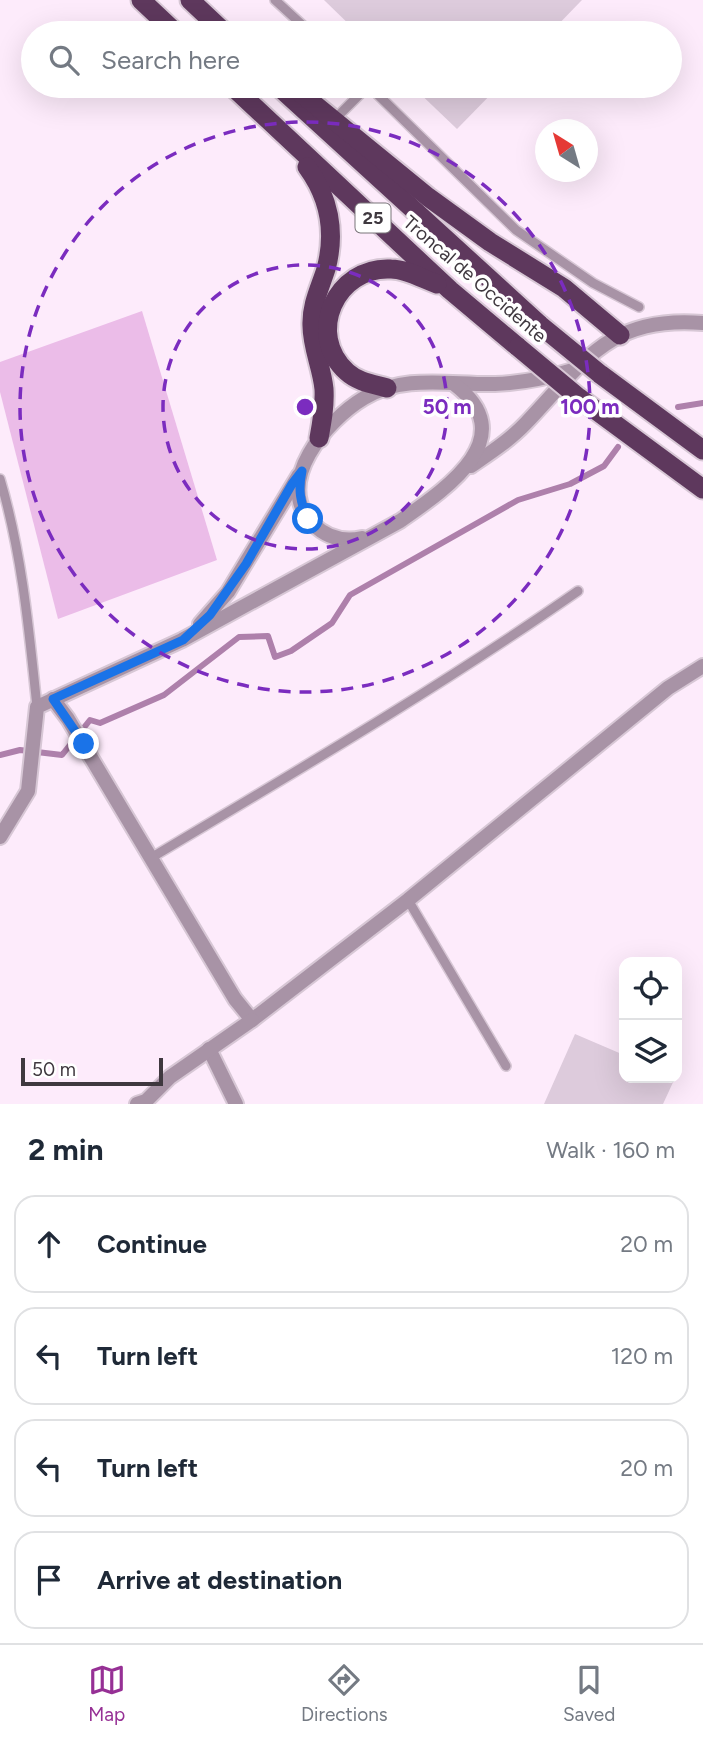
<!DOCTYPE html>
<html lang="en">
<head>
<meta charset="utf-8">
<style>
  :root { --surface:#fff; --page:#f2f2f3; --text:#1f2937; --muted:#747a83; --line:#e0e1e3; --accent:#963095 }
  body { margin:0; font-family:Figtree,sans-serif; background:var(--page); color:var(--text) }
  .controls { position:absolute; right:21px; bottom:21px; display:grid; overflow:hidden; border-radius:14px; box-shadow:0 7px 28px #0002 }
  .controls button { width:63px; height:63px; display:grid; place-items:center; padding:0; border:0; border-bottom:2px solid var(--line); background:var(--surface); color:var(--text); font:35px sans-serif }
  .compass { position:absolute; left:535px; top:119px; width:63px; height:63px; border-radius:50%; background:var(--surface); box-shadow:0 7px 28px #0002; rotate:323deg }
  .scale { position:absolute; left:21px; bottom:18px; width:142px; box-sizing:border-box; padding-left:7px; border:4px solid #3f383f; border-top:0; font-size:19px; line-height:24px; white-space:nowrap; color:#3f383f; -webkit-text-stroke:5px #fff; paint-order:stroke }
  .stop { position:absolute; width:21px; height:21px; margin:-16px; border:5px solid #1a73e8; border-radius:50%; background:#fff }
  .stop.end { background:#1a73e8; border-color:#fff; box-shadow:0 2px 7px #0008 }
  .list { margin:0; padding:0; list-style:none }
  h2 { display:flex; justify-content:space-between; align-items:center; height:91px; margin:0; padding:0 28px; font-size:30px }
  h2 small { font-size:23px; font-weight:400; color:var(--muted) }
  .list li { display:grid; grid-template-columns:46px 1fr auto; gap:21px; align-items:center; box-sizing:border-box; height:98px; margin:0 14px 14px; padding:0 14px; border:2px solid var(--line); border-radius:21px }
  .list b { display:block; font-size:26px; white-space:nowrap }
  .list em { font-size:23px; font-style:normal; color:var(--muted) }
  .icon { flex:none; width:38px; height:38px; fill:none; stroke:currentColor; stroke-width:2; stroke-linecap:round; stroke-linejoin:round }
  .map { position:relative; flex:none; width:703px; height:1104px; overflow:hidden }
  .search { position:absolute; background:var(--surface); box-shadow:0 7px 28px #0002; left:21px; right:21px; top:21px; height:77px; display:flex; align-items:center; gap:18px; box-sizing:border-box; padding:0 24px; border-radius:38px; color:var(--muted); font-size:26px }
  .sheet { height:539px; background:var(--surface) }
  nav { display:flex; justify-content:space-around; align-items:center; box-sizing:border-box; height:98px; border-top:2px solid var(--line); background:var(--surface); font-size:19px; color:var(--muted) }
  nav a { display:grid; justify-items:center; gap:4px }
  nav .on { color:var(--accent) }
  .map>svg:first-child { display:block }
  .green { fill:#ebbce8 }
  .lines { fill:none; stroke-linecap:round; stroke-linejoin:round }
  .stream { stroke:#ae80ab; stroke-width:6 }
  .building { fill:#ddcbdc }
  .service-casing { stroke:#d7c7d5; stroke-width:12 }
  .minor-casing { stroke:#d7c7d5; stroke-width:18 }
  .tertiary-casing { stroke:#d7c7d5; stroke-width:18 }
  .trunk-casing { stroke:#d7c7d5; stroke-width:23 }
  .service { stroke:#a893a6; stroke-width:9 }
  .minor { stroke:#a893a6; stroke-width:14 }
  .tertiary { stroke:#a893a6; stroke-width:14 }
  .trunk { stroke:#5e385d; stroke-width:19 }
  .trunk-bridge-casing { stroke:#d7c7d5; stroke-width:23; stroke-linecap:butt }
  .trunk-bridge { stroke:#5e385d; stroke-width:19 }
  .route { stroke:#1a73e8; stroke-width:9 }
  .ring { fill:none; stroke:#7b2cbf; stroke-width:3.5; stroke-dasharray:12 9 }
  .labels { text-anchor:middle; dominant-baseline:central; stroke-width:7; stroke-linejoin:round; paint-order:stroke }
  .shield { fill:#fff; stroke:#797479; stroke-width:2 }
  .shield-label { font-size:18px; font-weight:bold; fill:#3f383f }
  .street-label { font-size:19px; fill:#3f383f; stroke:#fff }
  .centre { fill:#7b2cbf; stroke:#fff; stroke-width:3.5 }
  .ring-label { font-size:21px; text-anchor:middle; font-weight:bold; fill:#7b2cbf; stroke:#fff; stroke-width:7; stroke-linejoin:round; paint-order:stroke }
</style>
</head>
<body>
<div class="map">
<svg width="703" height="1104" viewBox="0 0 703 1104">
  <rect width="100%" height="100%" fill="#fdebfb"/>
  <!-- green -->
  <polygon class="green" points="142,311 217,560 58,619 0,392 0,362"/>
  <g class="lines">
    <!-- stream -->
    <g class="stream">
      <polyline points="678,407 703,403"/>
      <polyline points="0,755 20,750 62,755 90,720 100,723 164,695 239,637 268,636 275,657 291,651 332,623 350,595 518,500 570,484 604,466 618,447"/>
    </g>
  </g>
  <!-- building -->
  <g class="building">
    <polygon points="324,0 582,0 550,33 358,33"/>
    <polygon points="412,86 499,86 457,129"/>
    <polygon points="575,1034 624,1055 624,1078 675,1078 663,1104 544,1104"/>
  </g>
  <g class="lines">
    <defs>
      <g id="service">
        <polyline points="275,0 311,33"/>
        <polyline points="369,86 516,230 593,283 639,307"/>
        <polyline points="334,120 368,86"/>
        <path d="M0,479c22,74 29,151 37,228"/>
        <path d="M151,858c144,-86 289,-171 427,-267"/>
        <polyline points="408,900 506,1066"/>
      </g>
      <g id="minor">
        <polyline points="53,699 68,719 235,999 252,1020 408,900 668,688 703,666"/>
        <polyline points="209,1049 236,1104"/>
        <polyline points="137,1104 146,1101 170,1077 252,1020"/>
      </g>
      <g id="tertiary">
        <path d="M471,466c19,-13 39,-26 55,-43 58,-61 83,-108 177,-100"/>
        <path d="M362,538c-19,4 -35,0 -49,-14 -41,-41 14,-104 51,-126 40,-24 86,-13 131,-14 28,-1 52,-6 78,-14"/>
        <polyline points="200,624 228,592 299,475"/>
        <path d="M0,837l28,-46 9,-84 145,-67 218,-119c46,-32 124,-84 54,-137"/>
      </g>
      <g id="trunk">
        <polyline points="141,0 176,33"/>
        <polyline points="190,0 225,33"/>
        <polyline points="232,86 450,290 518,347"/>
        <polyline points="278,86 540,325"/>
        <polyline points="292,86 428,197 490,242 564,288 620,335"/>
        <path d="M307,167c22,30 29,65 19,102 -6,19 -15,36 -14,57 0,21 10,42 12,63 1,17 -2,33 -5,49"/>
        <polyline points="600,374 703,450"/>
        <path d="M387,388c-14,-4 -29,-6 -40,-16 -42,-38 -11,-106 44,-103 15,0 32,10 46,15"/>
        <polyline points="578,397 703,489"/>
      </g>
    </defs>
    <!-- service casing -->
    <use href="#service" class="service-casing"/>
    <!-- minor casing -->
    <use href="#minor" class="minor-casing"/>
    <!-- tertiary casing -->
    <use href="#tertiary" class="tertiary-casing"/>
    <!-- trunk casing -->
    <use href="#trunk" class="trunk-casing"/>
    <!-- service -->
    <use href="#service" class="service"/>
    <!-- minor -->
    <use href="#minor" class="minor"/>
    <!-- tertiary -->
    <use href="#tertiary" class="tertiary"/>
    <!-- trunk -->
    <use href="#trunk" class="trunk"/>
    <defs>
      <g id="trunk-bridge">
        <polyline points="540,325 600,374"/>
        <polyline points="518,347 578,397"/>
      </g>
    </defs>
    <!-- trunk-bridge casing -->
    <use href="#trunk-bridge" class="trunk-bridge-casing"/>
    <!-- trunk-bridge -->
    <use href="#trunk-bridge" class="trunk-bridge"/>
  </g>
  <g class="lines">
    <!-- route -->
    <path class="route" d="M84,744l-31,-45 130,-59 27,-25 36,-51 46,-80 10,-13c-4,19 -2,31 6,48"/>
  </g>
  <!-- distance rings -->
  <g class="ring">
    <circle cx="305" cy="407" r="142"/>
    <circle cx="305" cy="407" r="285"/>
  </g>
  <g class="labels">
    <!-- shield labels -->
    <rect class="shield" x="355.5" y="203.5" width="35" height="29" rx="5"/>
    <g class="shield-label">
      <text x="373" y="218">25</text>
    </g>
    <!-- street labels -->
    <g class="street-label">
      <text transform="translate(475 279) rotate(41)">Troncal de Occidente</text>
    </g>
  </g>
  <circle cx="305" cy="407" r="10" class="centre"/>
  <g class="ring-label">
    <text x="447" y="414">50 m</text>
    <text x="590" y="414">100 m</text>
  </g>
</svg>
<div class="controls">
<button><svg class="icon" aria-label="locate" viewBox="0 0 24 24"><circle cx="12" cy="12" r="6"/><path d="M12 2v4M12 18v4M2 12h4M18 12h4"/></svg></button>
<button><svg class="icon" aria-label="layers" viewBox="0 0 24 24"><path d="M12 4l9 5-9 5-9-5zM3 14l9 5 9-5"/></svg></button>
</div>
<svg class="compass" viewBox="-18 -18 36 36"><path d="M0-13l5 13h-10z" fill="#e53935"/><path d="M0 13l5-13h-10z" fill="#747a83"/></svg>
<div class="scale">50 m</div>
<div class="stop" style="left:308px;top:519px"></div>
<div class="stop end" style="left:84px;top:744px"></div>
<div class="search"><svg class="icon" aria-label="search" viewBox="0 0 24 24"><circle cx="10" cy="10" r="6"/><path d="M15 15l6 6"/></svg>Search here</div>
</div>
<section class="sheet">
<h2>2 min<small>Walk · 160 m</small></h2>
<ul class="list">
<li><svg class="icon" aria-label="ahead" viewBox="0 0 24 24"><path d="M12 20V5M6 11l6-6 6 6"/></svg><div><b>Continue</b></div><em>20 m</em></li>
<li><svg class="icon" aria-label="left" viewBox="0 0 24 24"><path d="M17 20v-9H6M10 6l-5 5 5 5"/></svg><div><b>Turn left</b></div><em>120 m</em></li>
<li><svg class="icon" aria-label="left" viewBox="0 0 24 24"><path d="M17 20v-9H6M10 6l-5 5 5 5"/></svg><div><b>Turn left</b></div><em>20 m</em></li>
<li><svg class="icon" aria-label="arrive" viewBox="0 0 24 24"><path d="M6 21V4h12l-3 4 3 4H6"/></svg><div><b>Arrive at destination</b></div></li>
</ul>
</section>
<nav>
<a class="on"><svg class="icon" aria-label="map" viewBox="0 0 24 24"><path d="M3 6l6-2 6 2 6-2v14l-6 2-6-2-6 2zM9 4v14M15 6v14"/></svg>Map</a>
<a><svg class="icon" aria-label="directions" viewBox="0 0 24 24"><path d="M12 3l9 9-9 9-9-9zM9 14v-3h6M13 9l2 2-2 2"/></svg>Directions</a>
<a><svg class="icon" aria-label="saved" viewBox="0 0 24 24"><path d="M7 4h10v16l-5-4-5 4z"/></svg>Saved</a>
</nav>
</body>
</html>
